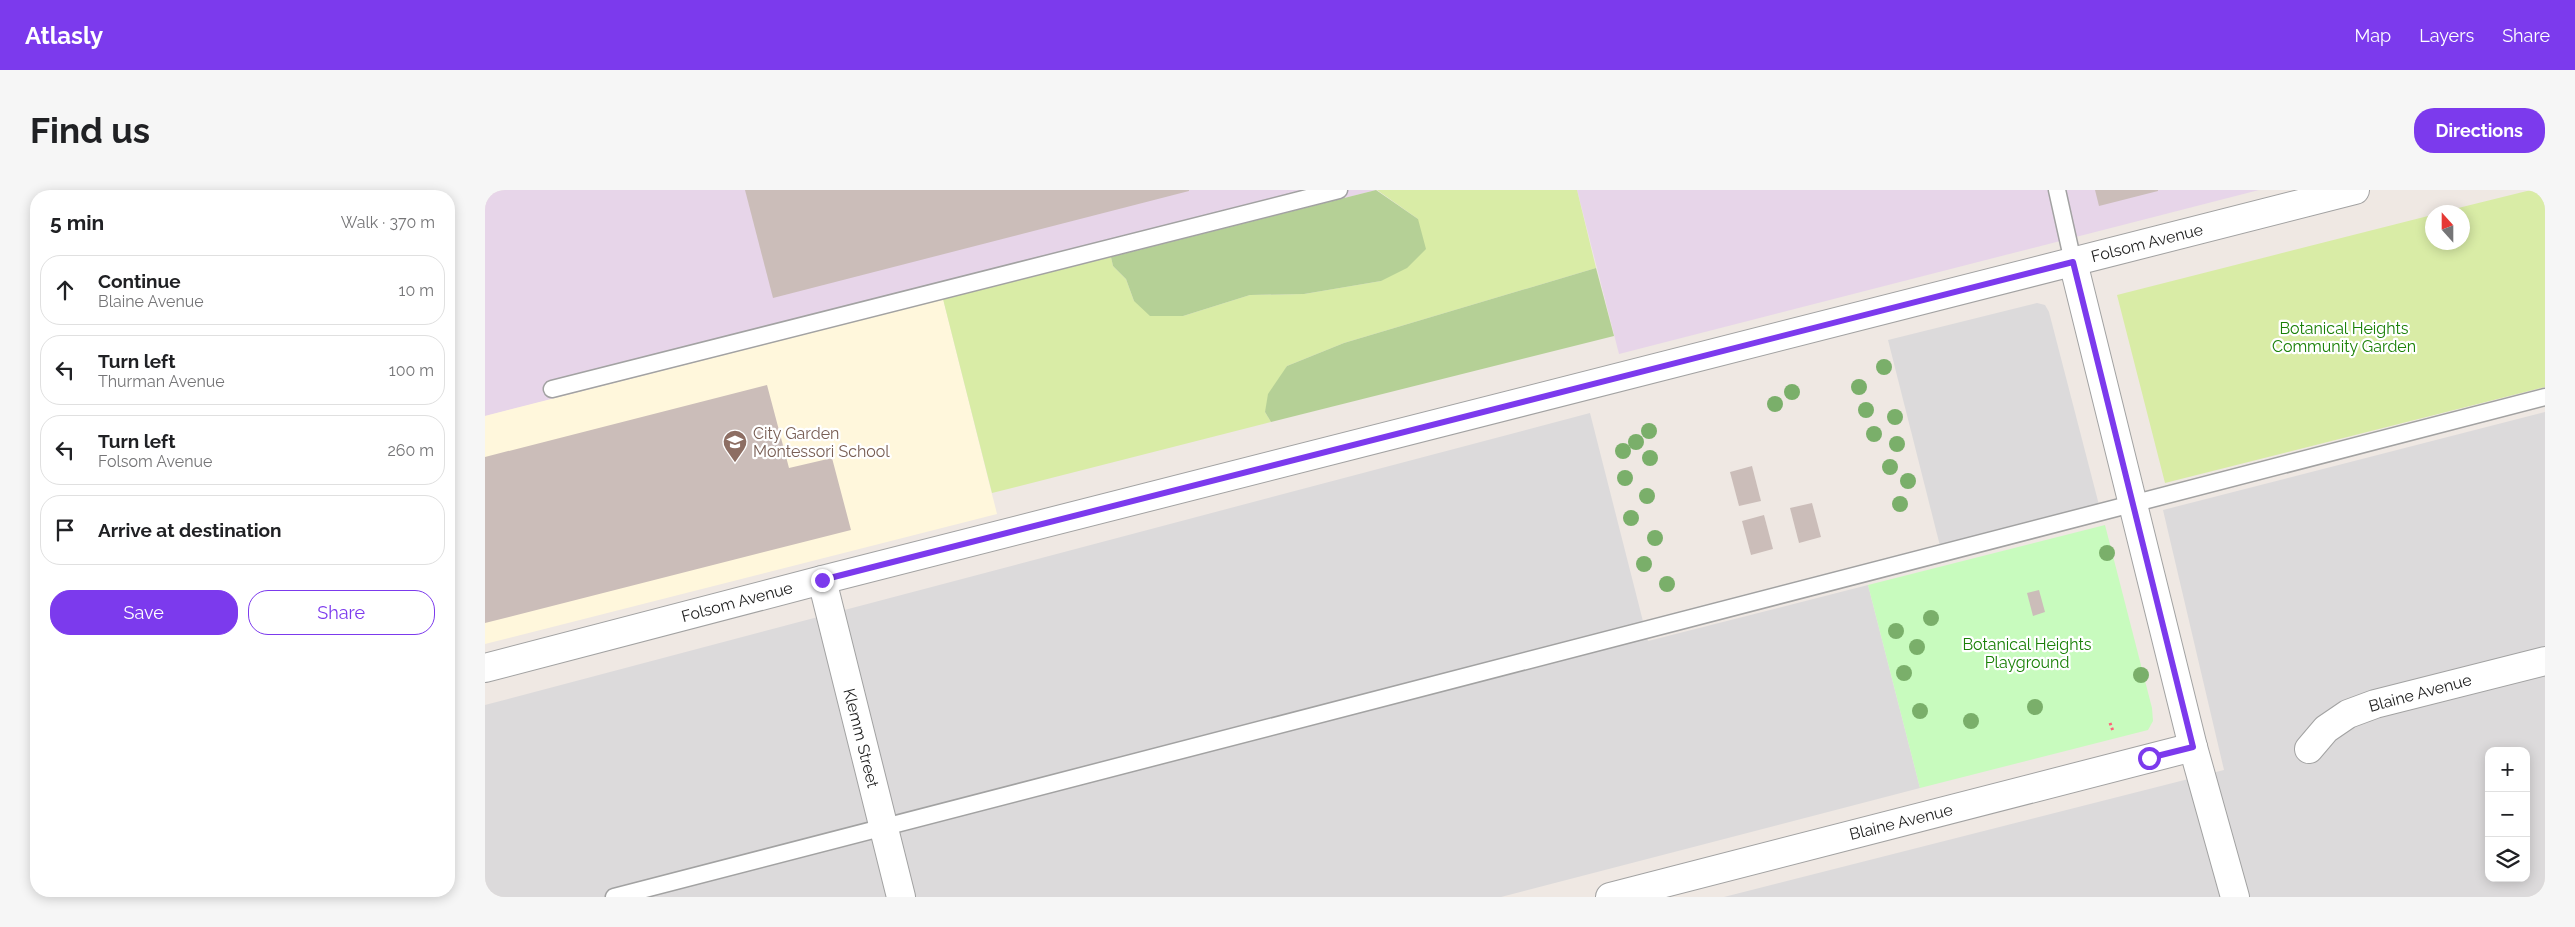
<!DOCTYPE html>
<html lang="en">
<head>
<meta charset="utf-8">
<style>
  :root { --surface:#fff; --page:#f6f6f6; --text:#202124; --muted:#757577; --line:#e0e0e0; --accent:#7c3aed }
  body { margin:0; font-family:Raleway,sans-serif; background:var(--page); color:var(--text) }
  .controls { position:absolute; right:15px; bottom:15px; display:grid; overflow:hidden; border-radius:10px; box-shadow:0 2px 12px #0003 }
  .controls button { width:45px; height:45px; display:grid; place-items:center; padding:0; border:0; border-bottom:1px solid var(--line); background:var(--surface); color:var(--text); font:25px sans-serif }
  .compass { position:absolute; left:1940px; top:15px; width:45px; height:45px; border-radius:50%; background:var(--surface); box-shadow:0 2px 12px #0003; rotate:339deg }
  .stop { position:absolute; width:15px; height:15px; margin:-11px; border:4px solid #7c3aed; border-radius:50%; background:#fff }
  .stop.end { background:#7c3aed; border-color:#fff; box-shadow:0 1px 5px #0008 }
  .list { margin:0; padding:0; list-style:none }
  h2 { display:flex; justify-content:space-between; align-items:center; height:65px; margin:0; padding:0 20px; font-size:21px }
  h2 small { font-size:16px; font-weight:400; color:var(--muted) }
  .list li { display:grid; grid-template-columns:32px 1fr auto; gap:15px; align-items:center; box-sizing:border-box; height:70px; margin:0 10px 10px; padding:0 10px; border:1px solid var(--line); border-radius:20px }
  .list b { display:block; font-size:19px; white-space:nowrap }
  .list p { margin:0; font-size:16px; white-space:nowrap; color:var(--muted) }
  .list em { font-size:16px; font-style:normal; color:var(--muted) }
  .actions { display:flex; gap:10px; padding:15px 20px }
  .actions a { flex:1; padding:11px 0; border:1px solid var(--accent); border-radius:20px; text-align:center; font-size:18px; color:var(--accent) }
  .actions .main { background:var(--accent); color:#fff }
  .icon { flex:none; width:28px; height:28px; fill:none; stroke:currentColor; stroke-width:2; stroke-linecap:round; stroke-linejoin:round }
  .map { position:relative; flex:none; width:2060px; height:707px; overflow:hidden; border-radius:20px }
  header { display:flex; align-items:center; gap:30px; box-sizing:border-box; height:70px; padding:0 25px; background:var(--accent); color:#fff }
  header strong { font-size:24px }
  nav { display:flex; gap:28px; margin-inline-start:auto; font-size:18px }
  .intro { display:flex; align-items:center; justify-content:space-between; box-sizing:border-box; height:120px; padding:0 30px }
  h1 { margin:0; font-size:35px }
  .button { padding:12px 22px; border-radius:20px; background:var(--accent); color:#fff; font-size:18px; font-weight:700 }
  main { display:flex; gap:30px; padding:0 30px }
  aside { flex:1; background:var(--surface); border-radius:20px; box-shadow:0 2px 12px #0003 }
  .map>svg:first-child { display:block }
  .residential { fill:#dcdadb; fill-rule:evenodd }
  .industrial { fill:#e7d5e9 }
  .education { fill:#fff7dc }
  .grass { fill:#d9eca6 }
  .forest { fill:#b5d096 }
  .park { fill:#c8fbbe }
  .building { fill:#cbbdb9 }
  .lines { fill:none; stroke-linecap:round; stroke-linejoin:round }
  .lane-casing { stroke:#a2a2a2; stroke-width:19 }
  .street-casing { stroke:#a2a2a2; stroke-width:30 }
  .path { stroke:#ff647a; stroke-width:3; stroke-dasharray:2.5 2.5; stroke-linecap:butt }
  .lane { stroke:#fff; stroke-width:16 }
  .street { stroke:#fff; stroke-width:28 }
  .tree { fill:#7aaf6a }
  .route { stroke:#7c3aed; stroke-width:6 }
  .labels { text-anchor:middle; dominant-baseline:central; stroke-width:4.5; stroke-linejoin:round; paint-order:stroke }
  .street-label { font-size:16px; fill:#1e1e1e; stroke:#fff }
  .park-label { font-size:16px; fill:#1a8007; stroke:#fff }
  .education-label { font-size:16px; fill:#785e54; stroke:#fff; text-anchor:start }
</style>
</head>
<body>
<header>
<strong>Atlasly</strong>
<nav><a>Map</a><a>Layers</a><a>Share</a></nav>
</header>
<div class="intro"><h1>Find us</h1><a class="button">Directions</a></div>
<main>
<aside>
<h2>5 min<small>Walk · 370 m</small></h2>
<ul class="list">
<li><svg class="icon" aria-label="ahead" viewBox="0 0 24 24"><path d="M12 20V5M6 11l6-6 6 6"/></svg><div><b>Continue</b><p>Blaine Avenue</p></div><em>10 m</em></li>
<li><svg class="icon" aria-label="left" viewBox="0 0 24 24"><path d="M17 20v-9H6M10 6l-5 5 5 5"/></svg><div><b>Turn left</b><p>Thurman Avenue</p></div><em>100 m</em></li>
<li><svg class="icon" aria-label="left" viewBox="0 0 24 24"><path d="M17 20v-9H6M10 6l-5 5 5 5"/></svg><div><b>Turn left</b><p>Folsom Avenue</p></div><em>260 m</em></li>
<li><svg class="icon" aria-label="arrive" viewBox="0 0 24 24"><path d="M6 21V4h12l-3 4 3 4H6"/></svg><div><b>Arrive at destination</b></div></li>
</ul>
<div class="actions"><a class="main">Save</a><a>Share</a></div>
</aside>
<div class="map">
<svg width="2060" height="707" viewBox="0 0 2060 707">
  <rect width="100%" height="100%" fill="#efe8e3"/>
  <!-- residential -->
  <g class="residential">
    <polygon points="1552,113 1560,115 1564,122 1614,315 1455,356 1403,150"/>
    <path d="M2060,222v485h-821l500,-127 -61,-260zM2004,561h37v127h-37z"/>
    <polygon points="1105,223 1163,451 1383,395 1435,598 1016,707 0,707 0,515"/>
  </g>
  <!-- industrial -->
  <g class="industrial">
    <polygon points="0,0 891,0 0,226"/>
    <polygon points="1092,0 1774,0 1134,164"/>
  </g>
  <!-- education -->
  <polygon class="education" points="458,109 512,324 0,454 0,226"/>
  <!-- grass -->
  <g class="grass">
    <polygon points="892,0 1092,0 1111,78 859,153 802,176 780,222 786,232 507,303 458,109 626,67 628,76 641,89 649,111 698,126 765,105 819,104 896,91 933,29"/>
    <polygon points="2046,0 2060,0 2060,197 1680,293 1632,105 1947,25 1948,52 1978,52 1978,22 1957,22"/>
  </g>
  <!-- forest -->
  <g class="forest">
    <polygon points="891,0 933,29 941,59 922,78 896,91 819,104 765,105 698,126 665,126 649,111 641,89 628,76 626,67"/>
    <polygon points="1111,78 1129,146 786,232 780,222 783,204 802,176 859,153"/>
  </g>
  <!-- park -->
  <polygon class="park" points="1620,335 1667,518 1668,531 1663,540 1435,598 1383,395"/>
  <!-- building -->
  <g class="building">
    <polygon points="260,0 704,0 704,1 288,108"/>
    <polygon points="1610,0 1673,0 1673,1 1614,16"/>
    <polygon points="282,195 304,278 347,268 366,340 0,433 0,267"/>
    <polygon points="1267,276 1276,311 1254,316 1245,282"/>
    <polygon points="1327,313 1336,347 1314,353 1305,318"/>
    <polygon points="1279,325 1288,359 1266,365 1257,331"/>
    <polygon points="1554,400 1560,422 1548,426 1542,403"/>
  </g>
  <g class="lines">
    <defs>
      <g id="lane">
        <polyline points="1572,0 1588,72"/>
        <polyline points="67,199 854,0"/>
        <polyline points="129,707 2060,207"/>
      </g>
      <g id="street">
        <polyline points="1588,72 1708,557 1750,707"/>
        <polyline points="337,390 416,707"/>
        <polyline points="0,478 337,390 1870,0"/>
        <polyline points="1824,559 1841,539 1863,524 1890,514 2060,471"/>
        <polyline points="1125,707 1708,557"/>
      </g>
    </defs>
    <!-- lane casing -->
    <use href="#lane" class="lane-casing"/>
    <!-- street casing -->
    <use href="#street" class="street-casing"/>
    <!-- path -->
    <polyline class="path" points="1625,533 1628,541"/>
    <!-- lane -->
    <use href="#lane" class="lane"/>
    <!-- street -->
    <use href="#street" class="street"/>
  </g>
  <!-- trees -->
  <g class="tree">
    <circle cx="1399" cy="177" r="8"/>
    <circle cx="1374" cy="197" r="8"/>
    <circle cx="1307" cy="202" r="8"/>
    <circle cx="1290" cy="214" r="8"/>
    <circle cx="1381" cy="220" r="8"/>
    <circle cx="1410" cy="227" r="8"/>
    <circle cx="1164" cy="241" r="8"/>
    <circle cx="1389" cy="244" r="8"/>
    <circle cx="1151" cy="252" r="8"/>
    <circle cx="1412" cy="254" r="8"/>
    <circle cx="1138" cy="261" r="8"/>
    <circle cx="1165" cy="268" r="8"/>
    <circle cx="1405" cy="277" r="8"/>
    <circle cx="1140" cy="288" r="8"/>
    <circle cx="1423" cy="291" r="8"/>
    <circle cx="1162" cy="306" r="8"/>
    <circle cx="1415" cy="314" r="8"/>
    <circle cx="1146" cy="328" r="8"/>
    <circle cx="1170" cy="348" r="8"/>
    <circle cx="1622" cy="363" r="8"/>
    <circle cx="1159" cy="374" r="8"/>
    <circle cx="1182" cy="394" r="8"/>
    <circle cx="1446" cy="428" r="8"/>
    <circle cx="1411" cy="441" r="8"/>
    <circle cx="1432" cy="457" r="8"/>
    <circle cx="1419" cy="483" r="8"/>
    <circle cx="1656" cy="485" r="8"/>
    <circle cx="1550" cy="517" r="8"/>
    <circle cx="1435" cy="521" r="8"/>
    <circle cx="1486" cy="531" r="8"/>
  </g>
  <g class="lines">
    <!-- route -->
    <polyline class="route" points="337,390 1588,72 1708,557 1664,568"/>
  </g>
  <!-- icons -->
  <defs>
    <symbol id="school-pin" viewBox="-11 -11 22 30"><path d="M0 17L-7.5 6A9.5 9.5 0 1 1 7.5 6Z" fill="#8d6e63" stroke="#fff"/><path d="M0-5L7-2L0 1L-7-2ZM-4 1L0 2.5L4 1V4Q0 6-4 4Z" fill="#fff"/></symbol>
  </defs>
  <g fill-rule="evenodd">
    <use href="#school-pin" x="236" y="238" width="28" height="38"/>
  </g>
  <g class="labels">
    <!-- street labels -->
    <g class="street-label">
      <text transform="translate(1662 53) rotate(-14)">Folsom Avenue</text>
      <text transform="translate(252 412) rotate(-15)">Folsom Avenue</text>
      <text transform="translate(1935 503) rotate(-15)">Blaine Avenue</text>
      <text transform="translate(376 548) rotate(76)">Klemm Street</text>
      <text transform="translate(1416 632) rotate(-14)">Blaine Avenue</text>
    </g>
    <!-- park labels -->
    <g class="park-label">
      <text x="1859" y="138">Botanical Heights<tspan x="1859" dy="18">Community Garden</tspan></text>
      <text x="1542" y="454">Botanical Heights<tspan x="1542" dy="18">Playground</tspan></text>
    </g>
    <!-- education labels -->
    <g class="education-label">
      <text x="268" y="243">City Garden<tspan x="268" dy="18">Montessori School</tspan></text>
    </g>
  </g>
</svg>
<div class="controls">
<button>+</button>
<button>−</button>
<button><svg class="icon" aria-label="layers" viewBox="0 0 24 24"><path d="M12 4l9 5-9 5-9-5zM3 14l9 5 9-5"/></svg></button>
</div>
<svg class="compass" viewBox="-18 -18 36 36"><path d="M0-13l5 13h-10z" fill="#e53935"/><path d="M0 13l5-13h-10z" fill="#757577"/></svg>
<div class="stop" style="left:1664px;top:568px"></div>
<div class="stop end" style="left:337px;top:390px"></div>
</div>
</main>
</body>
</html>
